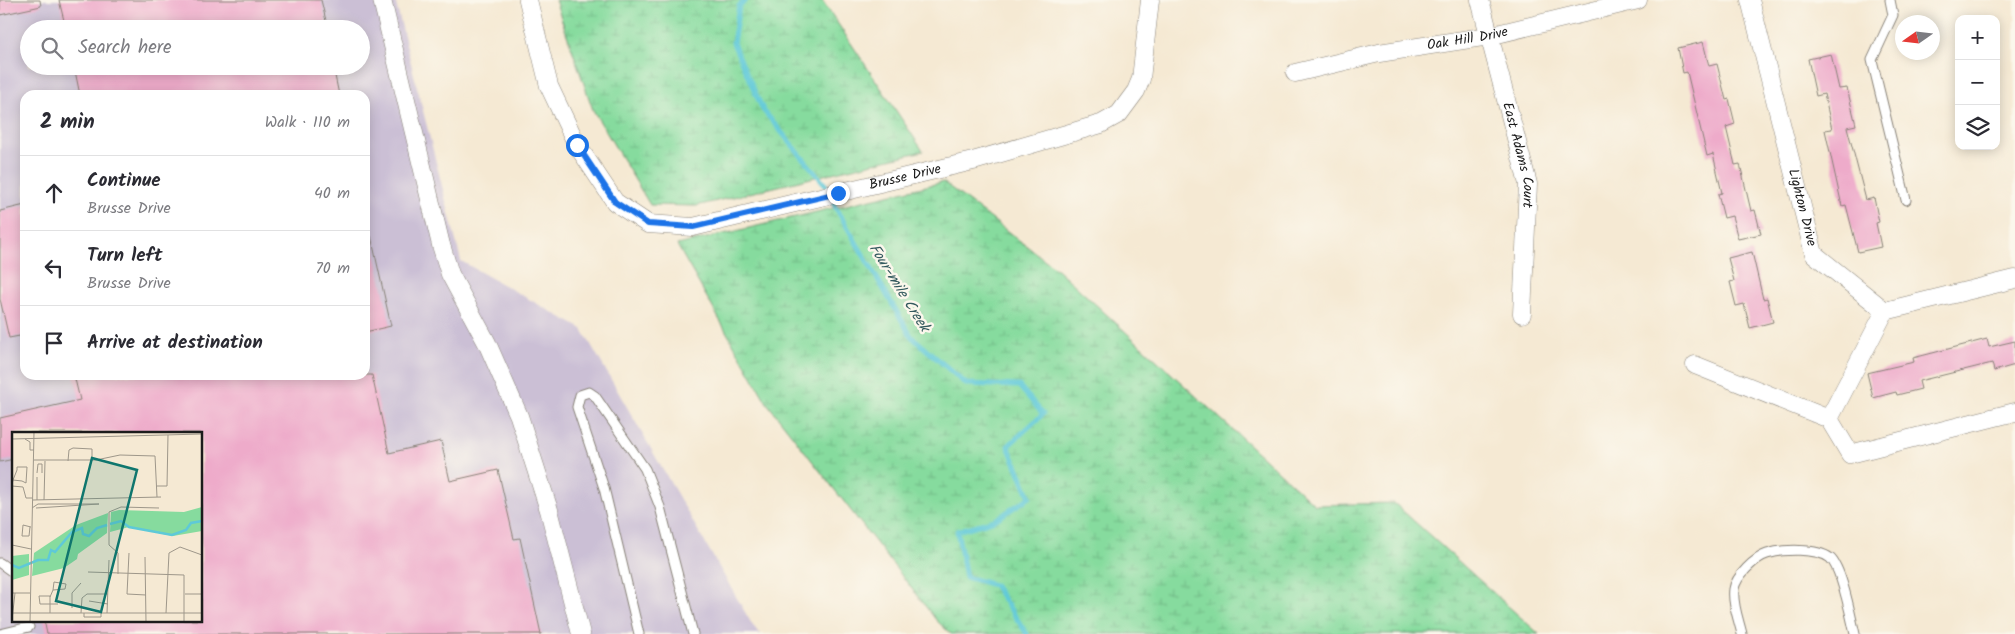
<!DOCTYPE html>
<html lang="en">
<head>
<meta charset="utf-8">
<style>
  :root { --surface:#fff; --page:#f7f7f7; --text:#2b2b33; --muted:#7c7c81; --line:#e1e1e2 }
  body { margin:0; font-family:Kalam,sans-serif; background:var(--page); color:var(--text) }
  .controls { position:absolute; right:15px; top:15px; display:grid; overflow:hidden; border-radius:10px; box-shadow:0 2px 12px #0003 }
  .controls button { width:45px; height:45px; display:grid; place-items:center; padding:0; border:0; border-bottom:1px solid var(--line); background:var(--surface); color:var(--text); font:25px sans-serif }
  .compass { position:absolute; left:1895px; top:15px; width:45px; height:45px; border-radius:50%; background:var(--surface); box-shadow:0 2px 12px #0003; rotate:256deg }
  .stop { position:absolute; width:15px; height:15px; margin:-11px; border:4px solid #1a73e8; border-radius:50%; background:#fff }
  .stop.end { background:#1a73e8; border-color:#fff; box-shadow:0 1px 5px #0008 }
  .list { margin:0; padding:0; list-style:none }
  h2 { display:flex; justify-content:space-between; align-items:center; height:65px; margin:0; padding:0 20px; font-size:21px }
  h2 small { font-size:16px; font-weight:400; color:var(--muted) }
  .list li { display:grid; grid-template-columns:32px 1fr auto; gap:15px; align-items:center; box-sizing:border-box; height:75px; padding:0 20px; border-top:1px solid var(--line) }
  .list b { display:block; font-size:19px; white-space:nowrap }
  .list p { margin:0; font-size:16px; white-space:nowrap; color:var(--muted) }
  .list em { font-size:16px; font-style:normal; color:var(--muted) }
  .icon { flex:none; width:28px; height:28px; fill:none; stroke:currentColor; stroke-width:2; stroke-linecap:round; stroke-linejoin:round }
  .map { position:relative; flex:none; width:2015px; height:634px; overflow:hidden }
  .search { position:absolute; background:var(--surface); box-shadow:0 2px 12px #0003; left:20px; top:20px; width:350px; height:55px; display:flex; align-items:center; gap:12px; box-sizing:border-box; padding:0 18px; border-radius:28px; color:var(--muted); font-size:19px }
  .panel { position:absolute; background:var(--surface); box-shadow:0 2px 12px #0003; left:20px; top:90px; width:350px; height:290px; border-radius:15px }
  .map>svg:first-child { display:block }
  .industrial { fill:#cbbfd5; fill-rule:evenodd }
  .wetland { fill:url(#wetland-marsh); stroke:#517c5d }
  .lines { fill:none; stroke-linecap:round; stroke-linejoin:round }
  .stream { stroke:#5ec9d8; stroke-width:5 }
  .building { fill:#eeabca }
  .service-casing { stroke:#888278; stroke-width:11 }
  .minor-casing { stroke:#888278; stroke-width:19 }
  .service { stroke:#fff; stroke-width:9 }
  .minor { stroke:#fff; stroke-width:18 }
  .route { stroke:#1a73e8; stroke-width:6 }
  .labels { text-anchor:middle; dominant-baseline:central; stroke-width:5; stroke-linejoin:round; paint-order:stroke }
  .street-label { font-size:14px; fill:#1c1c1c; stroke:#fbf7ec }
  .water-label { font-size:15px; font-style:italic; fill:#33595e; stroke:#fbf7ec }
  .inset-river { fill:none; stroke:#5ec9d8; stroke-width:2.5 }
  .inset-road { fill:none; stroke:#9e978a; stroke-width:1 }
  .view { fill:#0f766e; fill-opacity:0.15; stroke:#0f766e; stroke-width:2.5 }
  .inset-edge { fill:none; stroke:#1c1c1c; stroke-width:2.5 }
</style>
</head>
<body>
<div class="map">
<svg width="2015" height="634" viewBox="0 0 2015 634">
  <defs>
    <pattern id="wetland-marsh" width="20" height="14" patternUnits="userSpaceOnUse" patternTransform="scale(1.25)"><rect width="20" height="14" fill="#86db9e"/><path d="M1 5h8M5 5V1M11 12h8M15 12V8" fill="none" stroke="#73bb88"/></pattern>
  </defs>
  <rect width="100%" height="100%" fill="#fbf7ec"/>
  <filter id="ink" filterUnits="userSpaceOnUse"><feTurbulence type="fractalNoise" baseFrequency=".02" numOctaves="2"/><feDisplacementMap in="SourceGraphic" scale="10" xChannelSelector="R" yChannelSelector="G"/><feConvolveMatrix kernelMatrix="1 2 1 2 8 2 1 2 1" color-interpolation-filters="sRGB"/></filter>
  <filter id="wash" filterUnits="userSpaceOnUse"><feTurbulence type="fractalNoise" baseFrequency=".0096" numOctaves="4" result="noise"/><feDisplacementMap in="SourceGraphic" scale="20" xChannelSelector="R" yChannelSelector="G"/><feGaussianBlur stdDeviation="1.12" result="paint"/><feColorMatrix in="noise" values="0 0 0 0 0 0 0 0 0 0 0 0 0 0 0 0 0 1.4 0 .05"/><feComposite in="paint" operator="in"/></filter>
  <g filter="url(#wash)">
    <rect width="100%" height="100%" fill="#f5e9d3"/>
    <!-- industrial -->
    <path class="industrial" d="M0,0h395l66,261 121,68 171,297 8,8h-761zM29,29h332v37h-332zM25,95h340v280h-340zM14,433h187v187h-187z"/>
    <!-- wetland -->
    <g class="wetland">
      <polygon points="555,0 822,0 923,151 696,206 650,205 593,110"/>
      <polygon points="943,182 1058,270 1315,505 1394,503 1539,634 951,634 937,621 767,403 677,245"/>
    </g>
    <g class="lines">
      <!-- stream -->
      <g class="stream">
        <polyline points="746,0 739,6 733,43 763,110 828,188"/>
        <polyline points="833,203 911,336 966,384 1019,386 1043,414 1008,446 1030,497 995,520 957,531 966,577 994,585 1027,634"/>
      </g>
    </g>
    <g id="blocks">
      <!-- building -->
      <g class="building">
        <polygon points="0,0 40,0 41,6 0,15"/>
        <polygon points="59,0 321,0 328,29 66,29"/>
        <polygon points="1703,42 1709,66 1717,64 1726,100 1729,99 1735,124 1726,127 1735,165 1740,164 1751,211 1755,210 1761,234 1738,239 1732,216 1724,218 1718,194 1722,193 1713,154 1707,156 1687,72 1683,73 1678,48"/>
        <polygon points="1831,54 1839,89 1847,88 1856,125 1847,127 1866,200 1874,198 1879,222 1876,223 1881,247 1858,252 1846,205 1842,206 1825,130 1832,129 1824,94 1816,96 1808,59"/>
        <polygon points="74,66 333,66 339,95 80,95"/>
        <polygon points="25,205 25,335 9,338 0,299 0,211"/>
        <polygon points="365,236 371,236 391,326 365,332"/>
        <polygon points="1752,252 1763,299 1767,298 1773,322 1750,328 1744,304 1736,306 1730,282 1734,281 1728,258"/>
        <polygon points="1987,339 1989,347 2015,341 2015,365 1994,371 1992,363 1919,381 1921,389 1897,395 1896,392 1873,398 1867,373 1914,362 1913,358"/>
        <polygon points="74,375 372,375 389,453 441,441 450,481 498,470 514,539 520,538 541,634 47,634 44,620 201,620 201,433 14,433 14,459 0,462 0,418 80,400"/>
      </g>
    </g>
  </g>
  <g filter="url(#ink)">
    <use href="#blocks" fill-opacity="0" stroke="#888278" stroke-width="1"/>
    <g class="lines">
      <defs>
        <g id="service">
          <polyline points="1890,0 1893,15 1872,60 1906,200"/>
          <polyline points="0,563 14,573"/>
          <polyline points="0,634 29,627"/>
          <polyline points="639,634 604,488 577,407 580,395 589,392 595,396 645,469 660,507 693,634"/>
          <path d="M1742,634c-3,-13 -10,-31 -8,-45 2,-13 21,-31 33,-35 16,-5 50,-6 63,4 12,10 21,60 25,76"/>
        </g>
        <g id="minor">
          <polyline points="382,0 441,245 450,274 487,343 519,416 549,510 581,634"/>
          <path id="s1" d="M528,0l21,86 28,59 38,57 33,22 45,3 280,-66 128,-37 18,-10 17,-23 5,-12 9,-79"/>
          <path id="s2" d="M1480,0l48,184 -6,130"/>
          <path id="s3" d="M1750,0l64,254 71,57 130,-32"/>
          <path id="s4" d="M1295,73l84,-20 110,-17 149,-36"/>
          <polyline points="1695,365 1829,419 1850,454 2015,412"/>
          <polyline points="1829,419 1885,311"/>
        </g>
      </defs>
      <!-- service casing -->
      <use href="#service" class="service-casing"/>
      <!-- minor casing -->
      <use href="#minor" class="minor-casing"/>
      <!-- service -->
      <use href="#service" class="service"/>
      <!-- minor -->
      <use href="#minor" class="minor"/>
    </g>
  </g>
  <g class="lines" filter="url(#ink)">
    <!-- route -->
    <polyline class="route" points="577,145 615,202 648,224 693,227 838,193"/>
  </g>
  <g class="labels">
    <!-- street labels -->
    <g class="street-label">
      <text stroke="none"><textPath href="#s4" startOffset="176">Oak Hill Drive</textPath></text>
      <text stroke="none"><textPath href="#s2" startOffset="160">East Adams Court</textPath></text>
      <text stroke="none"><textPath href="#s1" startOffset="525">Brusse Drive</textPath></text>
      <text stroke="none"><textPath href="#s3" startOffset="214">Lighton Drive</textPath></text>
    </g>
    <!-- water labels -->
    <g class="water-label">
      <text transform="translate(899 288) rotate(58)">Four-mile Creek</text>
    </g>
  </g>
  <!-- overview -->
  <g transform="translate(12 432)">
    <rect width="190" height="190" fill="#f5e9d3"/>
    <path d="M190,75v24l-29,5 -44,-9 -19,5 1,-20 8,-2 65,2zM96,81l-1,20 -29,21 -1,5 -13,9 -32,8 2,-23 42,-28zM17,122v21l-17,5v-24z" fill="#86db9e"/>
    <path class="inset-river" d="M98,92l11,-3 8,6 43,8 14,-5 5,-7 11,-2M0,133l7,3 19,-8h10l3,-10 4,2 17,-20 10,-4 1,6 6,2 8,-8 10,-3"/>
    <path class="inset-road" d="M0,7l190,-5M13,7l5,3v8h4M22,28h62l24,-5 35,1 2,41M56,29l1,-11 4,-2 19,1v12M25,41l1,-9h4v9M0,48h1l9,1 4,2 1,-16h-10v3l-4,10 -1,5M0,54l11,1 3,11h6M145,54h10l1,-51M21,68l128,-3M25,68v-23M32,68l1,-39M20,76l6,-4h61l-63,4M18,95l-1,9h-7l1,-11 8,2M0,113l19,4M117,121l-2,41 19,1M133,125l1,65M76,140l96,3v47M106,142v-21l-9,-8v-33l12,-5 38,1M0,161h18M173,162h17M38,165l3,-7 12,-1 1,-5 -12,-2 -1,8M77,169l19,3M60,176v-15l9,-10M0,181h190M38,181v-17h-11l1,8h18M69,181l1,-15 5,-4h21M72,181v4h17v-4M95,181l2,-53M154,181l3,-60 11,-6 22,8M0,188l3,-27M18,190l4,-190"/>
    <path class="view" d="M80,26l45,12 -36,142 -45,-11z"/>
    <rect width="190" height="190" class="inset-edge"/>
  </g>
</svg>
<div class="controls">
<button>+</button>
<button>−</button>
<button><svg class="icon" aria-label="layers" viewBox="0 0 24 24"><path d="M12 4l9 5-9 5-9-5zM3 14l9 5 9-5"/></svg></button>
</div>
<svg class="compass" viewBox="-18 -18 36 36"><path d="M0-13l5 13h-10z" fill="#e53935"/><path d="M0 13l5-13h-10z" fill="#7c7c81"/></svg>
<div class="stop" style="left:577px;top:145px"></div>
<div class="stop end" style="left:838px;top:193px"></div>
<div class="search"><svg class="icon" aria-label="search" viewBox="0 0 24 24"><circle cx="10" cy="10" r="6"/><path d="M15 15l6 6"/></svg>Search here</div>
<section class="panel">
<h2>2 min<small>Walk · 110 m</small></h2>
<ul class="list">
<li><svg class="icon" aria-label="ahead" viewBox="0 0 24 24"><path d="M12 20V5M6 11l6-6 6 6"/></svg><div><b>Continue</b><p>Brusse Drive</p></div><em>40 m</em></li>
<li><svg class="icon" aria-label="left" viewBox="0 0 24 24"><path d="M17 20v-9H6M10 6l-5 5 5 5"/></svg><div><b>Turn left</b><p>Brusse Drive</p></div><em>70 m</em></li>
<li><svg class="icon" aria-label="arrive" viewBox="0 0 24 24"><path d="M6 21V4h12l-3 4 3 4H6"/></svg><div><b>Arrive at destination</b></div></li>
</ul>
</section>
</div>
</body>
</html>
